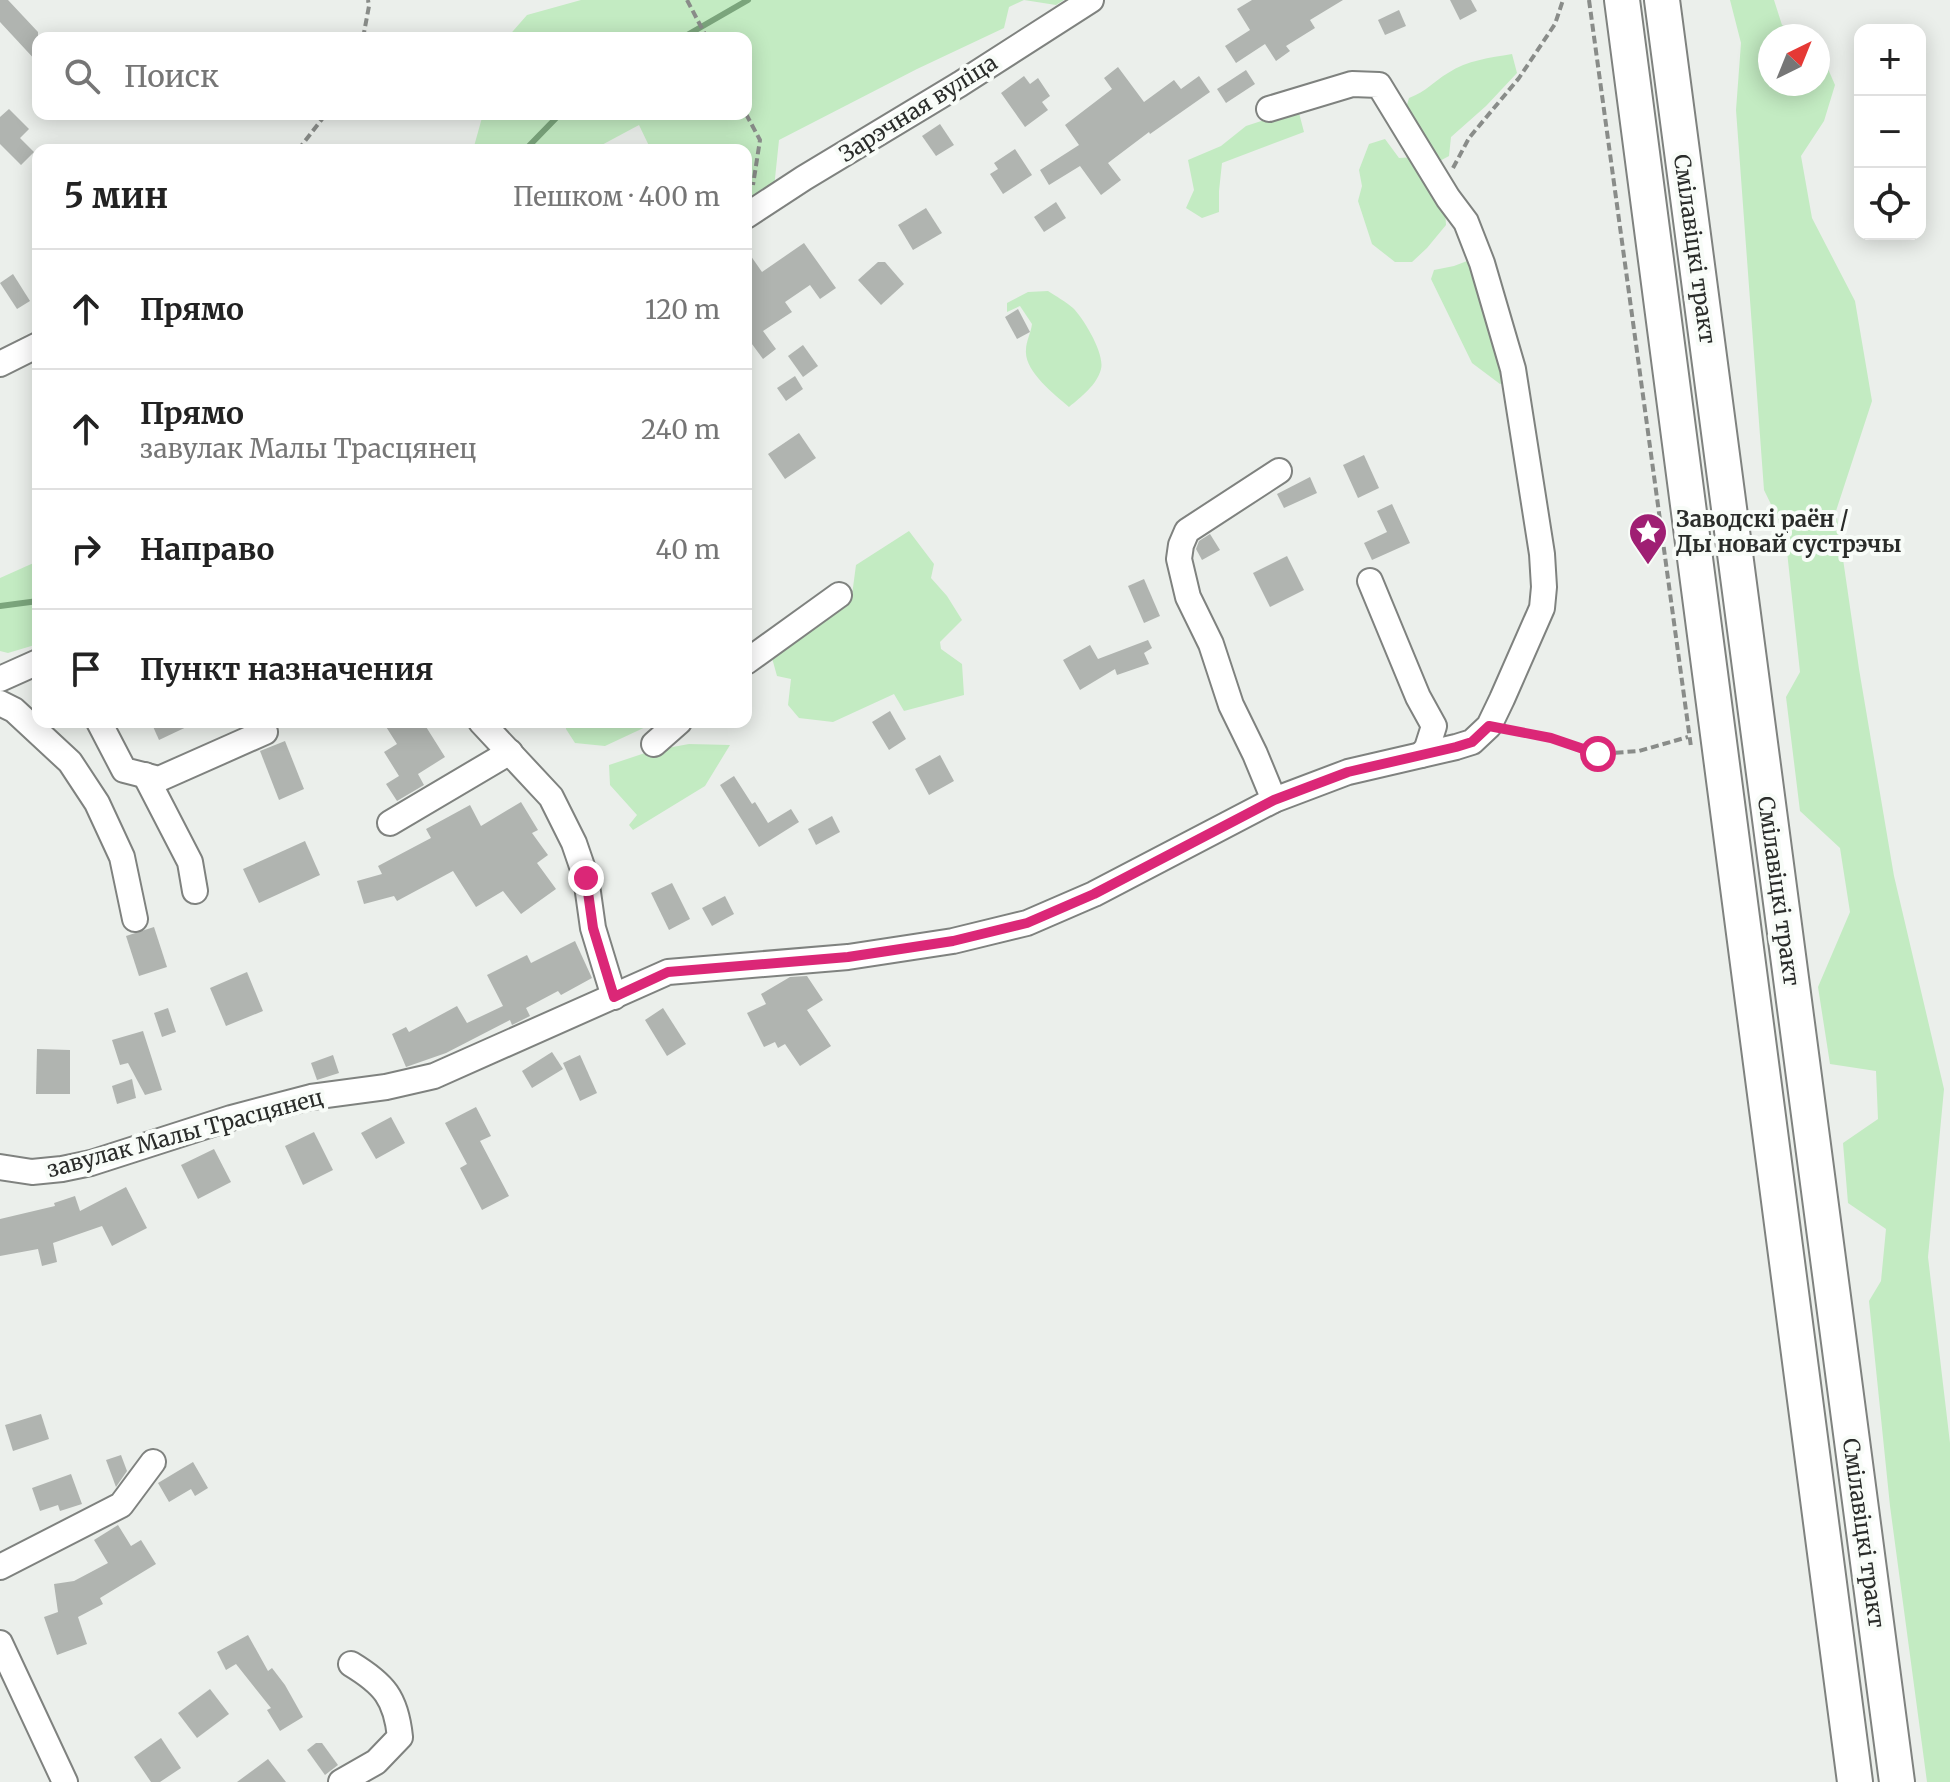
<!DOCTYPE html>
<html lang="ru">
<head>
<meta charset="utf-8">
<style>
  :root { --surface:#fff; --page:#f2f2f2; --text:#222; --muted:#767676; --line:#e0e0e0 }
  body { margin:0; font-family:Merriweather,serif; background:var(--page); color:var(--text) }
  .controls { position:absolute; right:24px; top:24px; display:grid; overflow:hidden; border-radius:16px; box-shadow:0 4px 20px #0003 }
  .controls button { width:72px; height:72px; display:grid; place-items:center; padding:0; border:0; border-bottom:2px solid var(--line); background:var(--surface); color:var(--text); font:40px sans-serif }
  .compass { position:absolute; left:1758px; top:24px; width:72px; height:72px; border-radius:50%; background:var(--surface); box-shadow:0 4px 20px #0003; rotate:43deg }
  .stop { position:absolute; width:24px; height:24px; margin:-18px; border:6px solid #db2777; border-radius:50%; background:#fff }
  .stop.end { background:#db2777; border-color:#fff; box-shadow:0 2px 8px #0008 }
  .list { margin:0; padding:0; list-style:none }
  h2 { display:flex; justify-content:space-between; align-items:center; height:104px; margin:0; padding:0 32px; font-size:34px }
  h2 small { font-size:26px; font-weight:400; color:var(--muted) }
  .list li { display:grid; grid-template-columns:52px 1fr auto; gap:24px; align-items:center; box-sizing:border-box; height:120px; padding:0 32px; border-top:2px solid var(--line) }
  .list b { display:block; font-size:30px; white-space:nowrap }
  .list p { margin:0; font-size:26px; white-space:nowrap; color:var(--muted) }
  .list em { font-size:26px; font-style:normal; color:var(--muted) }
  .icon { flex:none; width:44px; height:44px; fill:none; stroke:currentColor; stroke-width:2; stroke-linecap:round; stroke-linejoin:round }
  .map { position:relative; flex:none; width:1950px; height:1782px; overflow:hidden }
  .search { position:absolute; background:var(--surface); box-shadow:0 4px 20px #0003; left:32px; top:32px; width:720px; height:88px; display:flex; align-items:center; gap:20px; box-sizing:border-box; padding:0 28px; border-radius:16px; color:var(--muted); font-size:30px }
  .panel { position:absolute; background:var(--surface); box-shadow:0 4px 20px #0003; left:32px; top:144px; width:720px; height:584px; border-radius:16px }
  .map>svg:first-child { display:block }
  .green { fill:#c3ebc2 }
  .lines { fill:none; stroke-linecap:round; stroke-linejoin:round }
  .stream { stroke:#7ba57c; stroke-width:6 }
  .building { fill:#b0b4b0 }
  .minor-casing { stroke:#7f827f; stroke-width:28 }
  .highway-casing { stroke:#7f827f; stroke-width:38 }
  .path { stroke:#898c89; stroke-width:4; stroke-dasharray:8 4; stroke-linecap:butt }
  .minor { stroke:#fff; stroke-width:24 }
  .highway { stroke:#fff; stroke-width:34 }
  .route { stroke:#db2777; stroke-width:10 }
  .labels { text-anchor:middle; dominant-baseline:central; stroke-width:8; stroke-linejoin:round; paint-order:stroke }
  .street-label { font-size:22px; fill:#2a2c2a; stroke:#f8fcf8 }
  .poi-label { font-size:22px; font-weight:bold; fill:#2a2c2a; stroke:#f8fcf8; text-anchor:start }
</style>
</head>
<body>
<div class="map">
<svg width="1950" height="1782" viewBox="0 0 1950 1782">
  <rect width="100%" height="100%" fill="#ebefeb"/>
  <!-- green -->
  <g class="green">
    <polygon points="581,0 1064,0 1056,5 1024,0 1009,7 1004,28 917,69 779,140 774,188 746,205 746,150 651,150 639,125 598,147 587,150 473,150 483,114 746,114 746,38 507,38 527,15"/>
    <polygon points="1730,0 1774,0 1782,25 1803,36 1770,36 1770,84 1818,84 1818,46 1835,85 1824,121 1801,156 1812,218 1855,301 1872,401 1836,511 1859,669 1894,876 1944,1089 1928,1257 1950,1443 1950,1782 1927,1782 1890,1506 1869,1301 1881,1281 1886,1229 1848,1203 1843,1143 1878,1119 1876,1071 1830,1064 1818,987 1850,912 1840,848 1800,811 1786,697 1800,672 1785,533 1764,490 1736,110 1741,43"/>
    <path d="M1512,54l5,19 -31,33 -35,31 -2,19 -13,7 -31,-52 4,-13c18,-7 24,-16 39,-25 20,-13 41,-15 64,-19z"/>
    <polygon points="1298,109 1304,132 1222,163 1219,191 1219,212 1202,218 1186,208 1194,190 1188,160 1221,146 1246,126"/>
    <polygon points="1385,139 1399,158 1415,157 1445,210 1446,225 1427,248 1412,262 1395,262 1372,244 1358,201 1362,186 1359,170 1369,144"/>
    <polygon points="1475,258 1510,380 1500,384 1472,363 1431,279 1434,270 1454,266"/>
    <path d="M1048,291c8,5 18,11 25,17 11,11 32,46 28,61 -4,16 -20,28 -32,38 -15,-13 -45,-36 -43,-57 0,-9 5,-17 6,-26l-12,-18 -13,6v-9l21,-11z"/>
    <polygon points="909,531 934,564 931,578 947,596 962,620 940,642 941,649 962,664 964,695 904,711 894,694 833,722 799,718 788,705 791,679 777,676 772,658 793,635 852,595 856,565"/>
    <polygon points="38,561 38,644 8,653 0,651 0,578"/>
    <polygon points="565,722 652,722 652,724 605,746 575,743 566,729"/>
    <polygon points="689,744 730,745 705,786 633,830 629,825 637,815 610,785 609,765 651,751"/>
  </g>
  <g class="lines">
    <!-- stream -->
    <g class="stream">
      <polyline points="682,38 748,0"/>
      <polyline points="525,150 560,114"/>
      <polyline points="0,606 38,601"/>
    </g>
  </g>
  <!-- building -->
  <g class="building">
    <polygon points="0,0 8,0 38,32 38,63 0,22"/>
    <polygon points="1252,0 1343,0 1310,20 1315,28 1286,46 1290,51 1276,61 1265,44 1236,63 1225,46 1250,30 1237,9"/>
    <polygon points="1450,0 1471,0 1477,11 1460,20"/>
    <polygon points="1399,10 1406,26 1385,35 1378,20"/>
    <polygon points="1118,67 1144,102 1174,80 1181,89 1199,76 1210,92 1150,134 1149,132 1108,163 1121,180 1101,195 1080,166 1049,185 1040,170 1079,145 1065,125 1112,89 1104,78"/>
    <polygon points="1246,70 1255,84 1226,103 1217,89"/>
    <polygon points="1024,76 1030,84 1038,78 1050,96 1042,102 1048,110 1025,127 1001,93"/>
    <polygon points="9,109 29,129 20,138 34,152 21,165 0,144 0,117"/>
    <polygon points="940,124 954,145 936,156 922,136"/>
    <polygon points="1015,149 1032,175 1003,194 990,174 998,169 994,163"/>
    <polygon points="1056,202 1066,218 1044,232 1034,217"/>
    <polygon points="926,208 942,233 913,250 898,225"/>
    <polygon points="804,243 836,288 820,299 810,285 785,302 792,312 763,331 776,349 763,359 749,340 746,343 746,249 762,272"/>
    <polygon points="878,262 885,262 904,284 881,305 858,280"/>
    <polygon points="13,274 30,301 17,309 0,283"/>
    <polygon points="1018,309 1030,332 1017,339 1005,317"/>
    <polygon points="803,345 818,366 803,377 788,356"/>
    <polygon points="795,376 803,389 786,401 777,388"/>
    <polygon points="799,433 816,458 785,479 768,454"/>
    <polygon points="1364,455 1379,488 1358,498 1343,465"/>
    <polygon points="1310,477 1317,493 1284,508 1277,494"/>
    <polygon points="1392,504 1410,543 1372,560 1364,543 1387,532 1377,511"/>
    <polygon points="1210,534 1220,550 1202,560 1196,549 1199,541"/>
    <polygon points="1287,556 1304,590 1270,607 1253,573"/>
    <polygon points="1144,579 1160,616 1144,623 1128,586"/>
    <polygon points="1148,640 1152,648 1144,653 1149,664 1117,675 1115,669 1080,690 1063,660 1090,645 1098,659"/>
    <polygon points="890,711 906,739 889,750 872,722"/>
    <polygon points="151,722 197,722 159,740"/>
    <polygon points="383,722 423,722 445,757 418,774 424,785 397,801 386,784 399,776 384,752 397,744"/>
    <polygon points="285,741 304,789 279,800 260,751"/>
    <polygon points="940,755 954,781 929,795 915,769"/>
    <polygon points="734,776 752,804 755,802 768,823 791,809 799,822 759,847 720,785"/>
    <polygon points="521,802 538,830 532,833 548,855 537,863 556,889 521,914 503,891 476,907 453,871 397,901 394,896 364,904 357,881 382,874 378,866 431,838 426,829 470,805 481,826"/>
    <polygon points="832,816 840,832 816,845 808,829"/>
    <polygon points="305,841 320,875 259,903 243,869"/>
    <polygon points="672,883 690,919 669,930 651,893"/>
    <polygon points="725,896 734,914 712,926 702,908"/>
    <polygon points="154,927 167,967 139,976 126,936"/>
    <polygon points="575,941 592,978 561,995 558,991 526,1008 530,1016 512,1025 510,1020 446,1053 406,1067 392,1034 406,1027 409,1032 457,1006 467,1023 503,1006 487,975 527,955 531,963"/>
    <polygon points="247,972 263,1011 226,1026 210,988"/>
    <polygon points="807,976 823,1000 807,1010 831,1046 800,1066 785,1044 778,1048 775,1042 764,1047 747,1013 766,1004 761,994 790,977"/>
    <polygon points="168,1008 176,1032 162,1037 154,1013"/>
    <polygon points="663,1008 686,1044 667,1056 645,1020"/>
    <polygon points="143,1031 162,1090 145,1095 128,1063 120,1065 112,1040"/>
    <polygon points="37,1049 70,1050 70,1094 36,1094"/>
    <polygon points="552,1052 563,1069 532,1088 522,1071"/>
    <polygon points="333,1055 339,1073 317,1080 311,1063"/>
    <polygon points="580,1055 597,1093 580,1101 563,1063"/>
    <polygon points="132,1079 136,1098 117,1104 112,1086"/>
    <polygon points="476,1107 491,1136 480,1141 509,1196 482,1210 460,1168 467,1164 445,1123"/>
    <polygon points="391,1117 405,1143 376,1159 361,1133"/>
    <polygon points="314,1132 333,1170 303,1185 285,1146"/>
    <polygon points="214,1149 231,1182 198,1199 181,1165"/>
    <polygon points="126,1187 147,1228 112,1246 102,1226 53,1243 57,1262 42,1266 38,1249 0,1256 0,1219 55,1206 54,1203 75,1196 80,1211"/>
    <polygon points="41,1414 49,1439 13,1451 5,1425"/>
    <polygon points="121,1455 127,1471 116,1487 106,1460"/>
    <polygon points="193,1462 208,1488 195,1496 191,1489 169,1502 158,1483"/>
    <polygon points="71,1474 82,1504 60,1511 58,1505 40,1511 32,1488"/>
    <polygon points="118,1525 131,1546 141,1540 156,1564 100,1598 103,1604 78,1617 87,1644 57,1655 44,1617 58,1612 54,1584 74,1581 108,1563 94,1540"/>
    <polygon points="248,1635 268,1671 272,1668 285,1685 303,1717 280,1731 267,1710 271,1708 236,1664 226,1670 217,1652"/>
    <polygon points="210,1689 229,1714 197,1738 178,1713"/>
    <polygon points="161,1738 181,1768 160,1782 151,1782 134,1757"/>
    <polygon points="316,1743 322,1743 338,1765 325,1775 307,1750"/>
    <polygon points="268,1759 286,1782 237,1782"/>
  </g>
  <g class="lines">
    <defs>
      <g id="minor">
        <polyline points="746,216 804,178 960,84 1091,0"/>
        <polyline points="0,364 38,345"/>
        <polyline points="1370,581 1418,697 1434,726 1427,748 1421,755"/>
        <polyline points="746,662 839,595"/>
        <polyline points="0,679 38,662"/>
        <polyline points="0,703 14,710 70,762 97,803 122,857 135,919"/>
        <polyline points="99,722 124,770 159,779 265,732"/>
        <polyline points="481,722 551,797 574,843 586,878 593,928 614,997"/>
        <polyline points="654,744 679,722"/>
        <polyline points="145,775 190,862 195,891"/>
        <polyline points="1274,800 1255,754 1231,705 1211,644 1188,597 1179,559 1181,545 1187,531 1279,471"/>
        <polyline points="390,823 510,752"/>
        <polyline points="0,1167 32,1172 62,1169 91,1163 231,1118 311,1097 386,1087 434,1076 668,972 848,957 953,941 1027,923 1094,894 1274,800 1348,772 1456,747 1472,742 1489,726 1502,699 1542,608 1544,587 1542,554 1513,369 1482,263 1466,222 1448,198 1379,85 1352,84 1269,109"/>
        <polyline points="0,1567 121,1505 153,1462"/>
        <polyline points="0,1643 65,1782"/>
        <path d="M341,1782l35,-20 24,-25c-4,-39 -16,-53 -49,-73"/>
      </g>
      <g id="highway">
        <polyline points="1622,0 1855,1782"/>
        <polyline points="1662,0 1897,1782"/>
      </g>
    </defs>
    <!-- minor casing -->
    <use href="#minor" class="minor-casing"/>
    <!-- highway casing -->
    <use href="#highway" class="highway-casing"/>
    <!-- path -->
    <g class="path">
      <polyline points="687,0 707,38"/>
      <polyline points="1589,0 1691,747"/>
      <polyline points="363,38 369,6 368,0"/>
      <polyline points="746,114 760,140 753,185"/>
      <polyline points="298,150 326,114"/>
      <polyline points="1453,168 1469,138 1519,78 1555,24 1563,0"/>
      <polyline points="1511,730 1551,738 1598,754 1639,751 1688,737"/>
    </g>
    <!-- minor -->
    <use href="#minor" class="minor"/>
    <!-- highway -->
    <use href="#highway" class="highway"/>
  </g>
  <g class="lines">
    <!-- route -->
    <polyline class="route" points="586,878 593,928 614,997 668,972 848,957 953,941 1027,923 1094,894 1274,800 1348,772 1456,747 1472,742 1489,726 1551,738 1598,754"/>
  </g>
  <!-- icons -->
  <defs>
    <symbol id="sight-pin" viewBox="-11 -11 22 30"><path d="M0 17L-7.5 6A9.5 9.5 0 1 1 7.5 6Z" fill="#9f1f73" stroke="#f8fcf8"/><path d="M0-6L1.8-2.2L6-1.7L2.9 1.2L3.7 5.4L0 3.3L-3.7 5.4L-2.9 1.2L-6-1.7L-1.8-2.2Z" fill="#fff"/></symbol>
  </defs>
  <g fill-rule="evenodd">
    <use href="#sight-pin" x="1626" y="510" width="44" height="60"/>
  </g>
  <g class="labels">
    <!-- street labels -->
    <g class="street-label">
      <text transform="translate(918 108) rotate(-32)">Зарэчная вуліца</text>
      <text transform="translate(1695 249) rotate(82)">Смілавіцкі тракт</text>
      <text transform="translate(1779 891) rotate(82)">Смілавіцкі тракт</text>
      <text transform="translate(185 1133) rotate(-15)">завулак Малы Трасцянец</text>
      <text transform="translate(1864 1533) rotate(82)">Смілавіцкі тракт</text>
    </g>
    <!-- poi labels -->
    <g class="poi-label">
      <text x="1676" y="519">Заводскі раён /<tspan x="1676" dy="25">Ды новай сустрэчы</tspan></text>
    </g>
  </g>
</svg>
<div class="controls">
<button>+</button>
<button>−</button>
<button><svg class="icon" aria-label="locate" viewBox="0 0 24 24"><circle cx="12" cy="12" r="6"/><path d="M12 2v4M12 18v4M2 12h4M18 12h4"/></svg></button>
</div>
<svg class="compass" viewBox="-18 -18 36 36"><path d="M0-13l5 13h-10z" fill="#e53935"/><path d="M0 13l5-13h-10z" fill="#767676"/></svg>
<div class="stop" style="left:1598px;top:754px"></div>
<div class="stop end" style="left:586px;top:878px"></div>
<div class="search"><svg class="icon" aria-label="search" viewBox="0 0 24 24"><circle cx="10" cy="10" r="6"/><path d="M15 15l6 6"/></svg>Поиск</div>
<section class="panel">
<h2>5 мин<small>Пешком · 400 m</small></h2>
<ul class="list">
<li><svg class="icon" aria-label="ahead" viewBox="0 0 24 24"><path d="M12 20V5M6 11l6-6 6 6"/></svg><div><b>Прямо</b></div><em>120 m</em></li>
<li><svg class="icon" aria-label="ahead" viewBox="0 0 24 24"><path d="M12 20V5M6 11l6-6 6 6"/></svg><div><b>Прямо</b><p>завулак Малы Трасцянец</p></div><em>240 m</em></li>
<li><svg class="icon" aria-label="right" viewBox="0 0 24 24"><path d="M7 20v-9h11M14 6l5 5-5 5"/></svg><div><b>Направо</b></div><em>40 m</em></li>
<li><svg class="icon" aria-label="arrive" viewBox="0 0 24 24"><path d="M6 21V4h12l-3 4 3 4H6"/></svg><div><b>Пункт назначения</b></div></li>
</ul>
</section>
</div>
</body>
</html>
